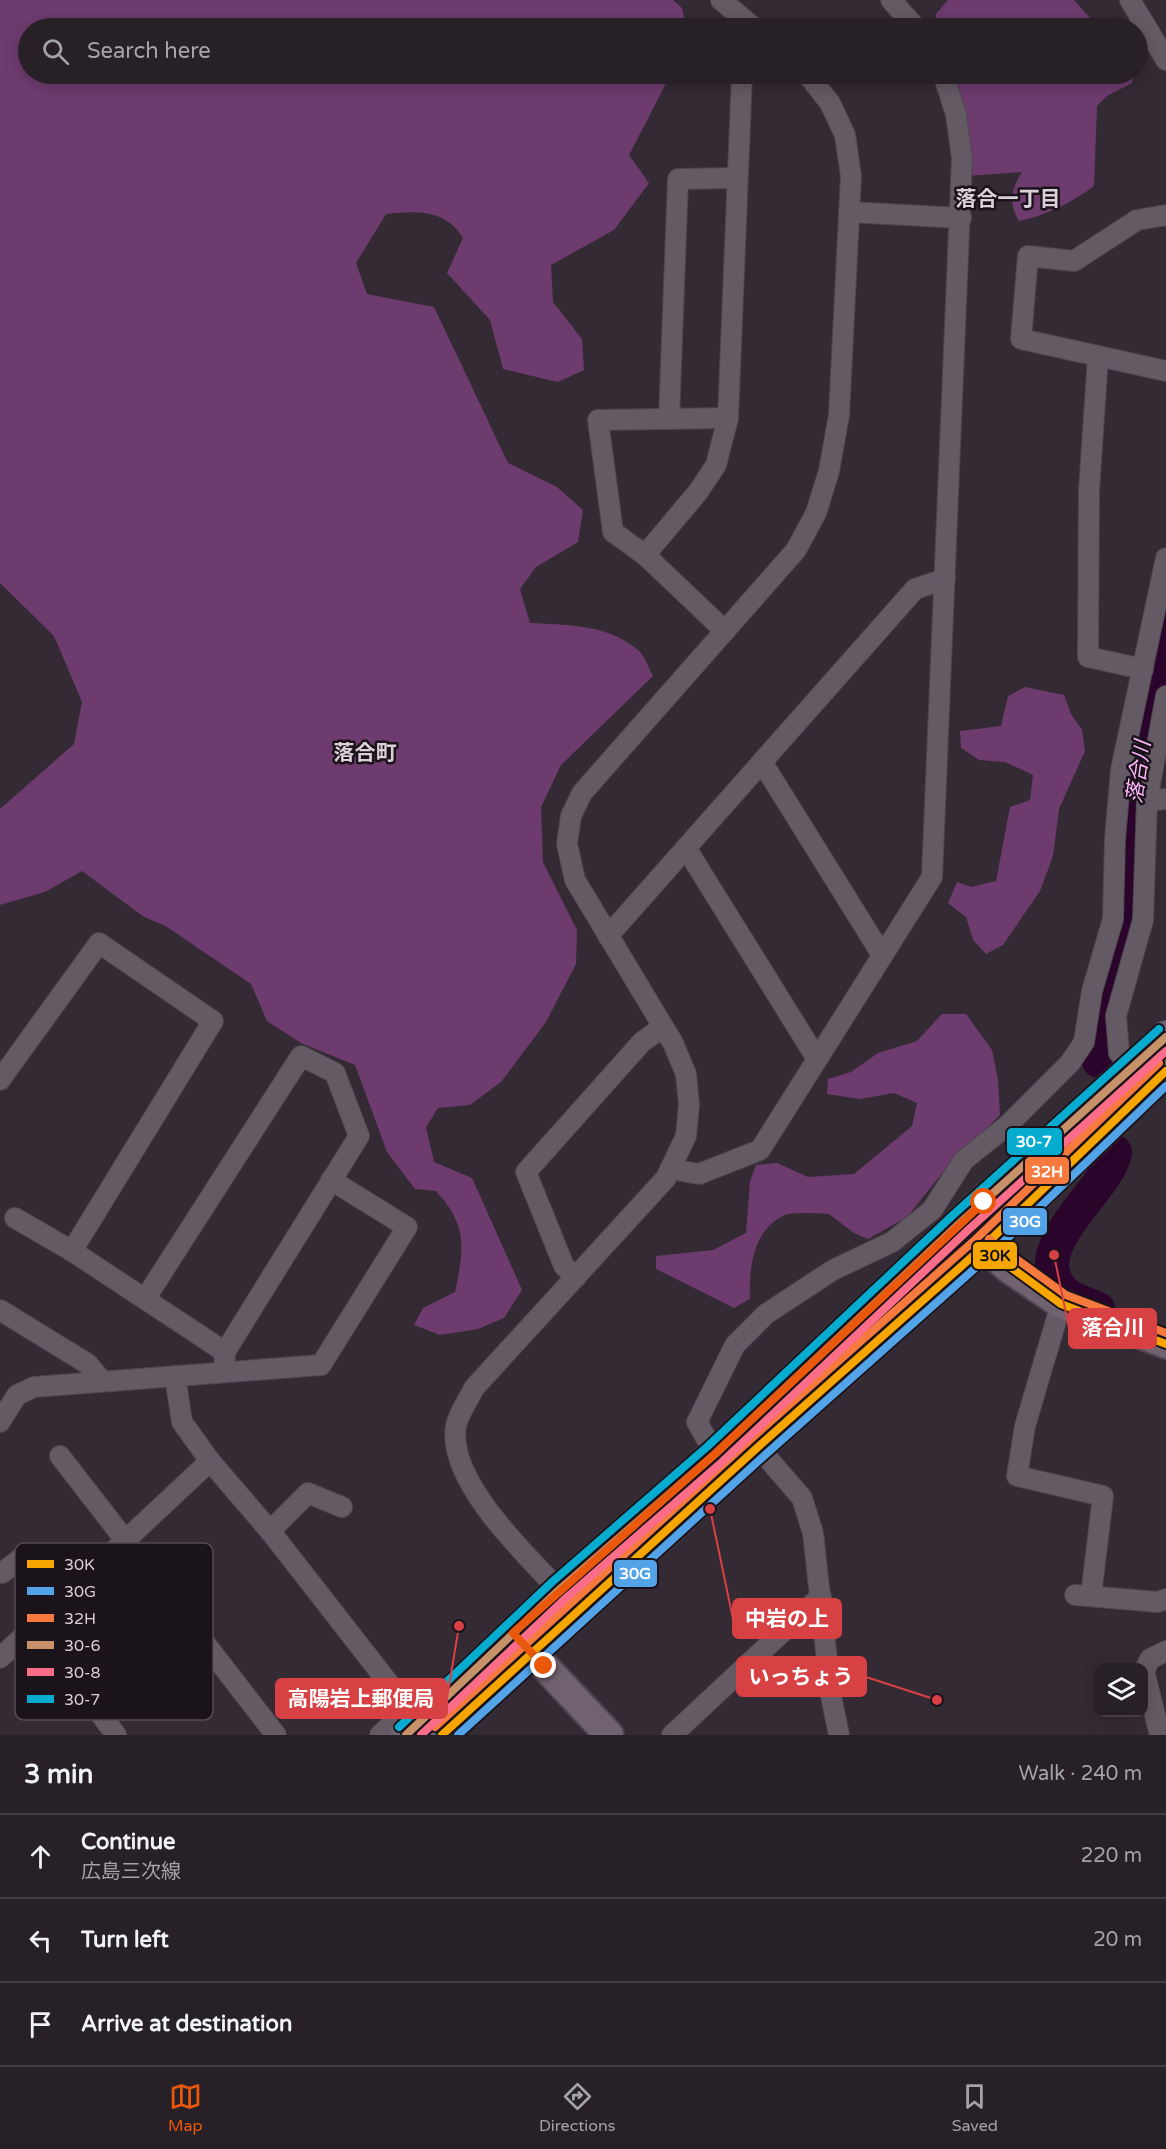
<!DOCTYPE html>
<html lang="en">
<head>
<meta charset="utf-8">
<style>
  :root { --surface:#272027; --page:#332d33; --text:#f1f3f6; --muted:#a4a3a7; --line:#433e44; --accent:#ea580c }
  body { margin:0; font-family:"Varela Round","Noto Sans JP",sans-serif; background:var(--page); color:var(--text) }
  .controls { position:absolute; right:18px; bottom:18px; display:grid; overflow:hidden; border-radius:12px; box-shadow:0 3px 15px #0003 }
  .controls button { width:54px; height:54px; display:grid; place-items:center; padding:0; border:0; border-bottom:2px solid var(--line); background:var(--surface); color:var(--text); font:30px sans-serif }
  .stop { position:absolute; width:18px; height:18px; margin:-14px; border:4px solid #ea580c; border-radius:50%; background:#fff }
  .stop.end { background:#ea580c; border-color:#fff; box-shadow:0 2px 6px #0008 }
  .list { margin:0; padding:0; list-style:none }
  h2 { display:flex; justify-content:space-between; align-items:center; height:78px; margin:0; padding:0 24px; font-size:26px }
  h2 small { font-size:20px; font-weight:400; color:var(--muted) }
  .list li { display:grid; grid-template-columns:39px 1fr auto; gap:18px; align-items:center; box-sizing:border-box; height:84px; padding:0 24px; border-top:2px solid var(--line) }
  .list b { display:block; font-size:22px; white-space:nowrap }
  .list p { margin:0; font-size:20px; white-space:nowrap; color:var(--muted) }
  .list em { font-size:20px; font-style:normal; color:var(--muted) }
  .icon { flex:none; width:33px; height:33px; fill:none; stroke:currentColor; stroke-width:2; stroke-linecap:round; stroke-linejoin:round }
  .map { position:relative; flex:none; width:1166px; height:1735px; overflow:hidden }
  .search { position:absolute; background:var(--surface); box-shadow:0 3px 15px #0003; left:18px; right:18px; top:18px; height:66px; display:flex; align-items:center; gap:15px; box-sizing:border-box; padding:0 21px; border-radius:33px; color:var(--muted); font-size:22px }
  .sheet { height:330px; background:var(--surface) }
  nav { display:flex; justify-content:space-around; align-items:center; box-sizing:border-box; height:84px; border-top:2px solid var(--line); background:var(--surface); font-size:16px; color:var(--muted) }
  nav a { display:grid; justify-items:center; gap:3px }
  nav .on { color:var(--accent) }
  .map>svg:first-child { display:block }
  .green { fill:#6e3b6e }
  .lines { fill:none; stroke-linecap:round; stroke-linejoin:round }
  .river { stroke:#2a042b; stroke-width:34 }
  .street-casing { stroke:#4e454e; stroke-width:22 }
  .secondary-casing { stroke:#4e454e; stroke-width:32 }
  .primary-casing { stroke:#4e454e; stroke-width:34 }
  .street { stroke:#645a64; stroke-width:20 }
  .secondary { stroke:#70636f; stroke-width:28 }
  .primary { stroke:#6e616e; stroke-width:32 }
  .bus-1-casing { stroke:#1b131a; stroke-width:12 }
  .bus-2-casing { stroke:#1b131a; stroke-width:12 }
  .bus-3-casing { stroke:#1b131a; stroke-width:12 }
  .bus-4-casing { stroke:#1b131a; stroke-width:12 }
  .bus-5-casing { stroke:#1b131a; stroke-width:12 }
  .bus-6-casing { stroke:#1b131a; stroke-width:12 }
  .bus-1 { stroke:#f7a600; stroke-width:8 }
  .bus-2 { stroke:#53a3e8; stroke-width:8 }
  .bus-3 { stroke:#f6793e; stroke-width:8 }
  .bus-4 { stroke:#c7916a; stroke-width:8 }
  .bus-5 { stroke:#fb6d88; stroke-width:8 }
  .bus-6 { stroke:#06acd0; stroke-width:8 }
  .route { stroke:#ea580c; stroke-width:8 }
  .labels { text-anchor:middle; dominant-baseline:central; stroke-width:5; stroke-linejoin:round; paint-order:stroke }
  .neighbourhood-label { font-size:21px; font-weight:bold; fill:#dbcfda; stroke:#1b131a }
  .water-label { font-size:21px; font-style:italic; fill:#feb6fc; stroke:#1b131a }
  .key { fill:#1b131a; stroke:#554b54; stroke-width:1.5 }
  .key-label { font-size:16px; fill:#dbcfda }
  .leader { fill:none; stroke:#d74143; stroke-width:2 }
  .callout-dot { fill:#d74143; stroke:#1b131a; stroke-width:2 }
  .callout { fill:#d74143; stroke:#d74143; stroke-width:2 }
  .callout-label { font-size:21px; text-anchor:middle; font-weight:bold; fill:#fff }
  .line-badge { stroke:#1b131a; stroke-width:2 }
  .badge-label { font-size:16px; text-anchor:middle; font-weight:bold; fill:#fff }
  .pale-badge-label { font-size:16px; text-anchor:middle; font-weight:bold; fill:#111 }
</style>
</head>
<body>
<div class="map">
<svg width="1166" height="1735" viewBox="0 0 1166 1735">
  <rect width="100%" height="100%" fill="#342a34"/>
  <!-- green -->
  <g class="green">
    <path d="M0,0h673l9,8 5,20h-659v46h643l-42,81 20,28 -35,47 -63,35 2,37 29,37 2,31 -26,12 -55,-13 -13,-49 -43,-47 16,-35c-18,-29 -46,-27 -77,-24l-30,49 11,31 67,13 74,156 49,24 26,23 -5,32 -42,25 -16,22 10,34c37,2 79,1 109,28 6,6 10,18 14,25l-92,89 -20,42 2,55 34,68 -1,34 -30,58 -45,60 -31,23 -32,3 -12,19 8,35 38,16 50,112 -18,28 -26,11 -38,6 -26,-10 9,-17 32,-16c9,-44 13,-66 -19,-101l-21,-2 -28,-37 -32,-87 -54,-22 -34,-22 -16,-37 -87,-59 -20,-8 -62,-46 -37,21 -45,13v-96l74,-65 8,-42 -28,-66 -54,-53z"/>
    <polygon points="948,0 1074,0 1099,28 936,28 936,14"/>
    <path d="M947,74h187l-2,9 -25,13 -10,10 -3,80c-23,17 -47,29 -75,35 -11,-19 -8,-31 3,-49l-55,4z"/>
    <polygon points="1025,687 1064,695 1071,714 1082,730 1085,751 1059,809 1053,856 1040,891 1003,945 986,954 973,940 966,917 948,903 957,882 971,887 996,881 1010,807 1030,800 1033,775 1005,762 979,760 961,748 960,731 1001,726 1008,696"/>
    <path d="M942,1014h24l26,36 6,30 2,35 -56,56 -37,46 -39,22 -14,-6 -25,-19c-12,0 -35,-3 -46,2 -31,15 -34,54 -33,83l-16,9 -78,-39v-13l57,-6 33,-17 4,-51 6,-17 21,-2 31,14 46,-3 58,-48 5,-23 -23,-10 -34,6 -33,-5 1,-15 23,-7 27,-19 39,-12z"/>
  </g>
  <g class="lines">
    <!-- river -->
    <g class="river">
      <polyline points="1099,1061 1098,1020 1126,930 1128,851 1135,777 1166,624"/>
      <path d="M1098,1309c-10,-5 -25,-9 -33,-16 -46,-44 45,-103 50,-141"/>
    </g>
    <defs>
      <g id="street">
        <polyline points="721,0 754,28"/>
        <polyline points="891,0 916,28"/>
        <polyline points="1130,0 1166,60"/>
        <polyline points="849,212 961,218"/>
        <polyline points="1166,215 1137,220 1074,261 1028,256 1021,339 1166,371"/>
        <polyline points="1098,356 1089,491 1088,657 1143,669"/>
        <polyline points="669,419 678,179 737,178"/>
        <polyline points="645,555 698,492 716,465 728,418 742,74"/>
        <polyline points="725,631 645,555 613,532 598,420 728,418"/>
        <polyline points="762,762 882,955"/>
        <polyline points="1147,801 1166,799"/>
        <polyline points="686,848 817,1059"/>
        <polyline points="608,936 915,589 945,579"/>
        <polyline points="1142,1073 1119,1053 1116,1016 1143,920 1147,801 1166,696"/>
        <polyline points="0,1080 99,943 213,1021 72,1251 225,1352"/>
        <polyline points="670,1169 699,1174 760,1150 932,877 962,159 956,114 943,74"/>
        <polyline points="15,1218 72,1251"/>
        <polyline points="576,1277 564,1266 526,1172 642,1042 663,1027"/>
        <polyline points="145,1299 301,1056 335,1073 359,1136 225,1352 224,1372"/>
        <polyline points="1061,1304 1025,1426 1017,1476 1103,1496 1091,1596"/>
        <polyline points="0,1310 88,1364 102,1381"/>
        <polyline points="175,1376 182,1422 210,1461 270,1531 419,1722"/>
        <polyline points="0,1422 17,1395 34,1387 321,1365 407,1227 331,1180"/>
        <polyline points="758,1447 802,1498 813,1533 831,1696 839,1735"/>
        <polyline points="715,1454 697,1422 735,1345 766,1314 833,1270 892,1242 932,1210 964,1160 1008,1125 1070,1063 1084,1042 1092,991 1113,919 1115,839 1121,770 1166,558"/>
        <polyline points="60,1456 276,1735"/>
        <polyline points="270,1531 308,1493 342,1507"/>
        <polyline points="2,1573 20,1559 57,1605"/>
        <polyline points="1075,1595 1158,1602 1166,1599"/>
        <path d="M565,1596c-35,-37 -119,-115 -109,-170 2,-12 13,-27 18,-38l192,-210 20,-42 3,-31 -3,-31 -13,-31 -98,-163 -8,-36 4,-28 11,-23 214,-243 20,-37 13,-42 10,-56 12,-239 -6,-41 -15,-32 -23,-29"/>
        <polyline points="35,1626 116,1735"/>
        <polyline points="0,1658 210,1461"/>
        <polyline points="380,1735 408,1709"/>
        <polyline points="672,1735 821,1596"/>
        <polyline points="1160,1735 1144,1671 1150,1659 1166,1651"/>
      </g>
      <g id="secondary">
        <polyline points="968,1231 1008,1268 1061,1304 1166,1344"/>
        <polyline points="516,1636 609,1735"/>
      </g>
      <g id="primary">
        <polyline points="406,1735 559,1590 715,1454 960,1223 1166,1037"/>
        <polyline points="442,1735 758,1447 983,1247 1166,1071"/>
      </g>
    </defs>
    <!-- street casing -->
    <use href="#street" class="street-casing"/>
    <!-- secondary casing -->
    <use href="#secondary" class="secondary-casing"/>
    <!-- primary casing -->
    <use href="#primary" class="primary-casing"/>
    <!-- street -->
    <use href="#street" class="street"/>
    <!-- secondary -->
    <use href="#secondary" class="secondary"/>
    <!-- primary -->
    <use href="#primary" class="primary"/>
    <defs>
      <g id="bus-1">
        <polyline points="983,1247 1061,1304 1166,1344"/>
        <polyline points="442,1735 758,1447 983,1247 1166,1071"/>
      </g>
      <polyline id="bus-2" points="458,1735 765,1455 990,1255 1166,1086"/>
      <g id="bus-3">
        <polyline points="989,1239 1066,1295 1166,1333"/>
        <polyline points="435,1727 751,1439 976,1239 1159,1063"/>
      </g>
      <polyline id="bus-4" points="406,1735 559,1590 715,1454 960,1223 1166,1037"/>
      <polyline id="bus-5" points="421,1735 566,1598 722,1462 967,1231 1166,1051"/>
      <polyline id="bus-6" points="399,1727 552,1582 708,1446 953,1215 1159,1029"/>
    </defs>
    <!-- bus-1 casing -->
    <use href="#bus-1" class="bus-1-casing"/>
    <!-- bus-2 casing -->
    <use href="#bus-2" class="bus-2-casing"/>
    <!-- bus-3 casing -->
    <use href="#bus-3" class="bus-3-casing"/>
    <!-- bus-4 casing -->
    <use href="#bus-4" class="bus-4-casing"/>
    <!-- bus-5 casing -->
    <use href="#bus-5" class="bus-5-casing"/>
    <!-- bus-6 casing -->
    <use href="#bus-6" class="bus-6-casing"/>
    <!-- bus-1 -->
    <use href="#bus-1" class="bus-1"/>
    <!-- bus-2 -->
    <use href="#bus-2" class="bus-2"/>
    <!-- bus-3 -->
    <use href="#bus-3" class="bus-3"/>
    <!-- bus-4 -->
    <use href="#bus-4" class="bus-4"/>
    <!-- bus-5 -->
    <use href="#bus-5" class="bus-5"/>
    <!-- bus-6 -->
    <use href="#bus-6" class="bus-6"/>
  </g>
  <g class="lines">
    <!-- route -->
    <polyline class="route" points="544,1666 513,1633 715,1454 984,1202"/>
  </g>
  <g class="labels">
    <!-- neighbourhood labels -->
    <g class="neighbourhood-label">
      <text x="1008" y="199">落合一丁目</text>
      <text x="365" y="753">落合町</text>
    </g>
    <!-- water labels -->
    <g class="water-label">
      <text transform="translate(1139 772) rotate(-82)">落合川</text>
    </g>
  </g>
  <!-- legend -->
  <rect x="15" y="1543" width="198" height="177" rx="9" class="key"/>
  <rect x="27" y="1560" width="27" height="8" fill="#f7a600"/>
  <rect x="27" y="1587" width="27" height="8" fill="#53a3e8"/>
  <rect x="27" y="1614" width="27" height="8" fill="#f6793e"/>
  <rect x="27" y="1641" width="27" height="8" fill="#c7916a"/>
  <rect x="27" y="1668" width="27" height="8" fill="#fb6d88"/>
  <rect x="27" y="1695" width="27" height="8" fill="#06acd0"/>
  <g class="key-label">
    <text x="64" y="1570">30K</text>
    <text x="64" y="1597">30G</text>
    <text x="64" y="1624">32H</text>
    <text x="64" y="1651">30-6</text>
    <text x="64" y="1678">30-8</text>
    <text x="64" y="1705">30-7</text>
  </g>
  <!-- callouts -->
  <path class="leader" d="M1054 1255L1069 1328M710 1509L733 1619M937 1700L866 1677M459 1626L447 1698"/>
  <g class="callout-dot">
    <circle cx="1054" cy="1255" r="6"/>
    <circle cx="710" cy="1509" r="6"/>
    <circle cx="937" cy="1700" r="6"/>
    <circle cx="459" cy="1626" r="6"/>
  </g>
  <g class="callout">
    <rect x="1069" y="1309" width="87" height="39" rx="6"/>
    <rect x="733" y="1599" width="108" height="39" rx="6"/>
    <rect x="737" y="1657" width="129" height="39" rx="6"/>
    <rect x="276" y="1679" width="171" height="39" rx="6"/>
  </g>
  <g class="callout-label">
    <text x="1113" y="1335">落合川</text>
    <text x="787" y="1626">中岩の上</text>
    <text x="801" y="1684">いっちょう</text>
    <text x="361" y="1706">高陽岩上郵便局</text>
  </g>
  <g class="line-badge">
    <rect x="1006" y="1127" width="57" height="29" rx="6" fill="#06acd0"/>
    <rect x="1024" y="1156" width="46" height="29" rx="6" fill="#f6793e"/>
    <rect x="1002" y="1207" width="46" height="29" rx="6" fill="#53a3e8"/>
    <rect x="972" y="1241" width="46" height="29" rx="6" fill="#f7a600"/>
    <rect x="613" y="1559" width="45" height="29" rx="6" fill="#53a3e8"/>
  </g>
  <g class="badge-label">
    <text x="1034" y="1147">30-7</text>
    <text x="1047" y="1177">32H</text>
    <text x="1025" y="1227">30G</text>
    <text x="635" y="1579">30G</text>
  </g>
  <g class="pale-badge-label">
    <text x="995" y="1261">30K</text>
  </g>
</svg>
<div class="controls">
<button><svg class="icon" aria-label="layers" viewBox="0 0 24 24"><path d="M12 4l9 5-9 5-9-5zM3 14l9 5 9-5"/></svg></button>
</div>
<div class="stop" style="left:984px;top:1202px"></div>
<div class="stop end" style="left:544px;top:1666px"></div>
<div class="search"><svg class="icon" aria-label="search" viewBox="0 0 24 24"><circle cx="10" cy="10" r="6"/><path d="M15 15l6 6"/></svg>Search here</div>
</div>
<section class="sheet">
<h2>3 min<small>Walk · 240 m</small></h2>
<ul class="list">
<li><svg class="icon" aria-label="ahead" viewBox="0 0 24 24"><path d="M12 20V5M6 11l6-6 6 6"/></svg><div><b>Continue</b><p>広島三次線</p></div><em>220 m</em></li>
<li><svg class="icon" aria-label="left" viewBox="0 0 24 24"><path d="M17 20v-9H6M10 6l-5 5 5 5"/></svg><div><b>Turn left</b></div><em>20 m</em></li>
<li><svg class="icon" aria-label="arrive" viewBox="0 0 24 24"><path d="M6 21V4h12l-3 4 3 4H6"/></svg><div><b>Arrive at destination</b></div></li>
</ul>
</section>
<nav>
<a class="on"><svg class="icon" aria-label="map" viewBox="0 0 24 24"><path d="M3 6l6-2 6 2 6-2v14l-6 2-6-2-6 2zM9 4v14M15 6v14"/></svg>Map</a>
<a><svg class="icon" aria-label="directions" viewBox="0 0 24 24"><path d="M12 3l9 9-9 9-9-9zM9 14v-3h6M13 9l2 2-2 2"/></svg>Directions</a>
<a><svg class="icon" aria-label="saved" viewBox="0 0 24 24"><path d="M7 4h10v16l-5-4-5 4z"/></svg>Saved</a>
</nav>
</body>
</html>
